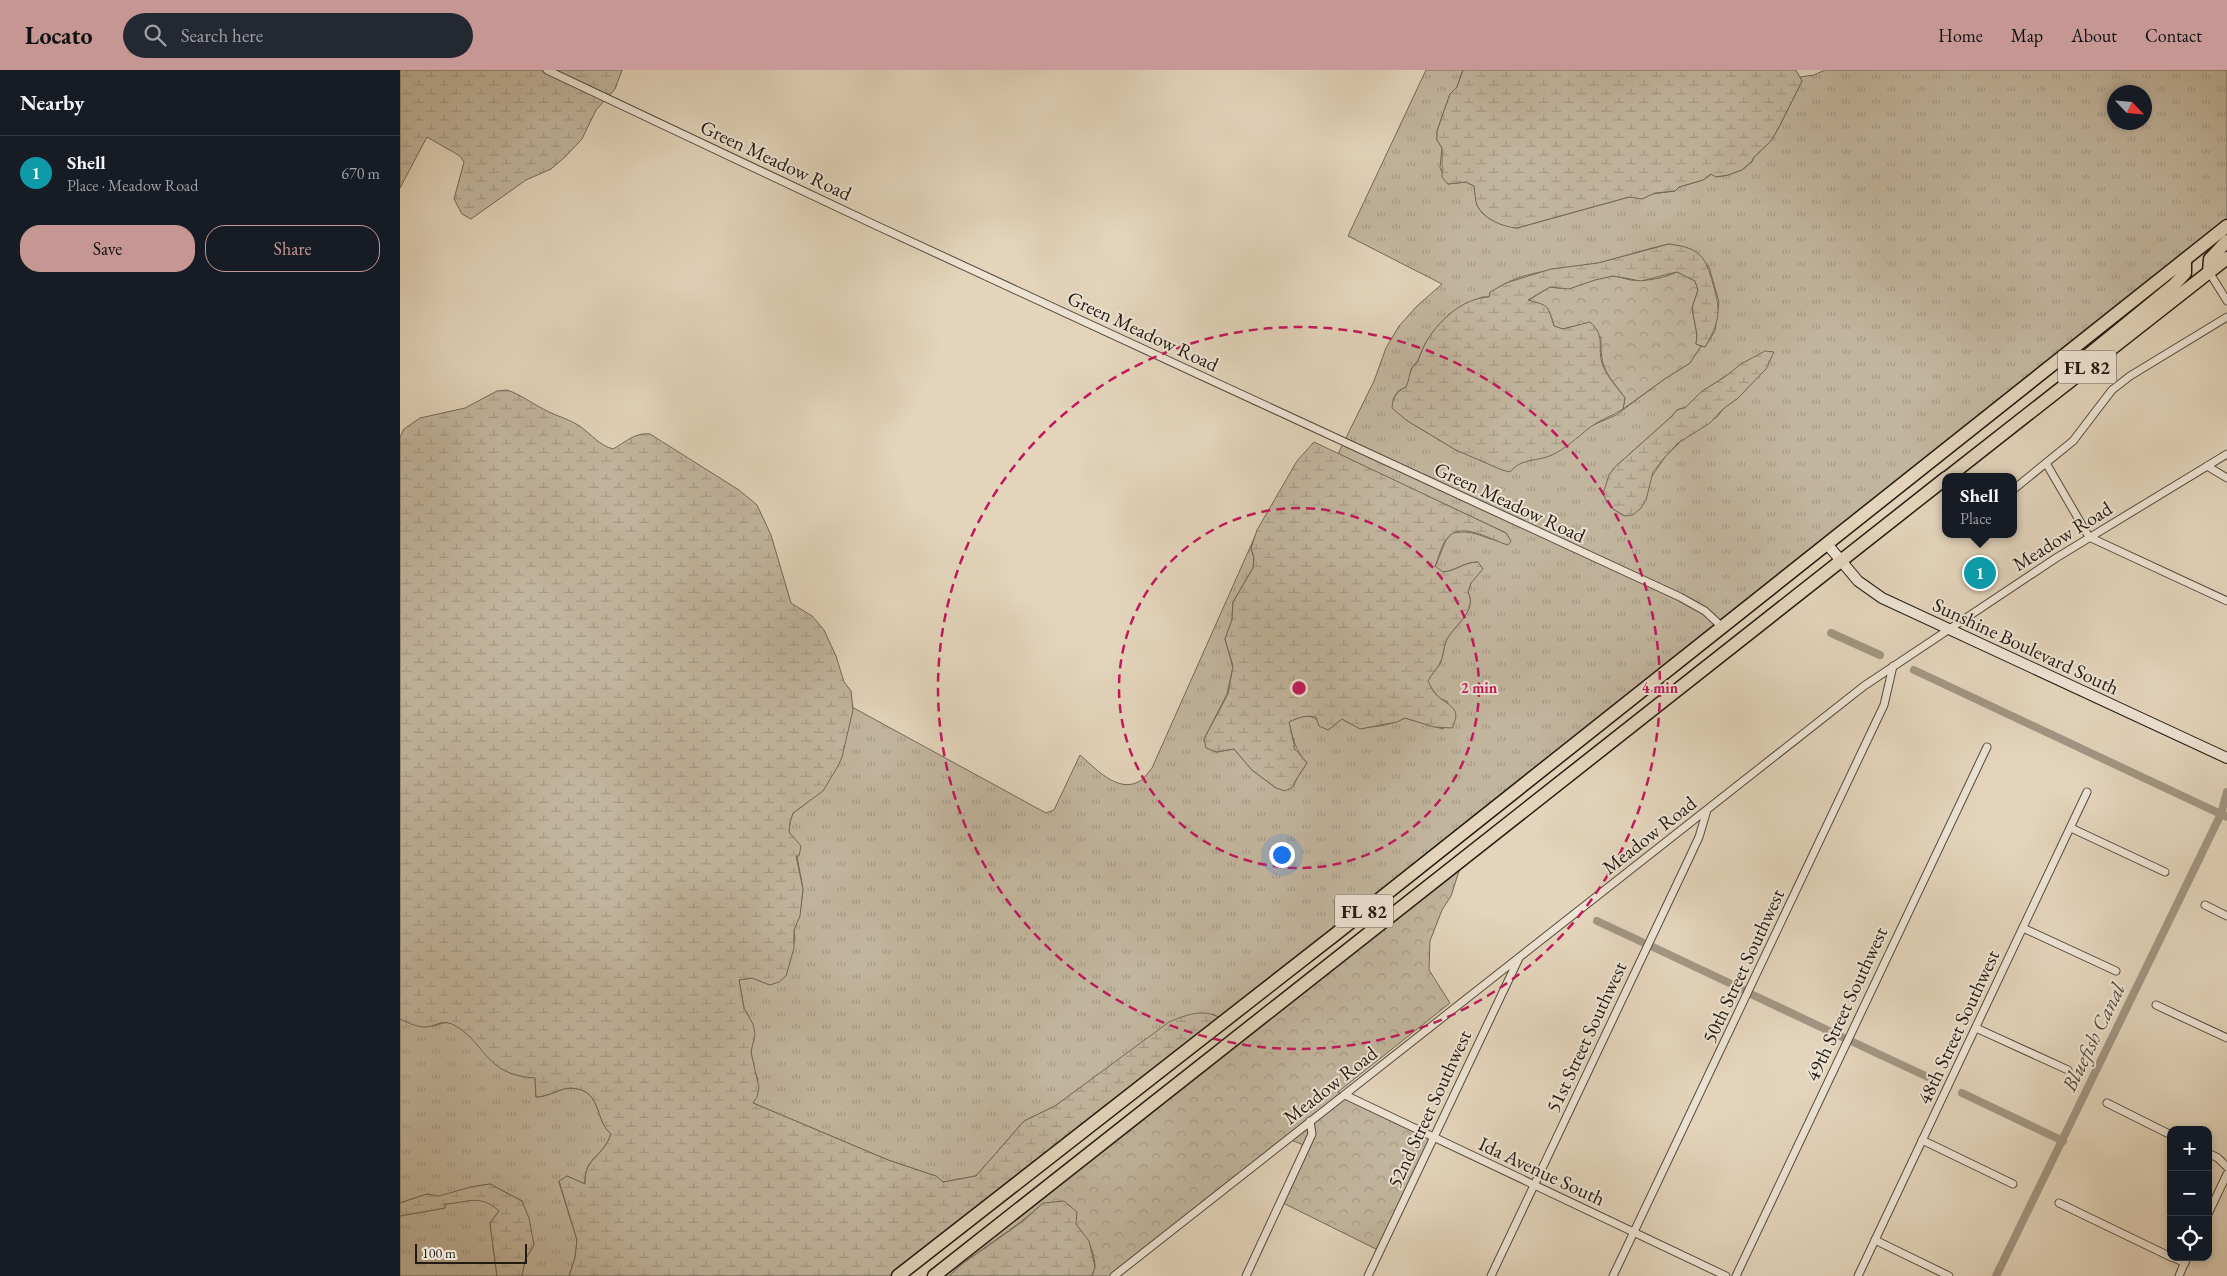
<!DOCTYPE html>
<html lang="en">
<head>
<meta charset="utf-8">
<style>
  :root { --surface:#171b24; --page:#242831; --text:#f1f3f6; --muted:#9ea1a6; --line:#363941; --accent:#c59692 }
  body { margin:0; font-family:"EB Garamond",serif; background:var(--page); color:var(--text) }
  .controls { position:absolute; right:15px; bottom:15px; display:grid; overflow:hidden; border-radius:10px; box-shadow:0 2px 8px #0003 }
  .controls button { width:45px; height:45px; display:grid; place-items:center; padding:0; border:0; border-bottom:1px solid var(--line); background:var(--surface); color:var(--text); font:25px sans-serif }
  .compass { position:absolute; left:1707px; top:15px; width:45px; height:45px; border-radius:50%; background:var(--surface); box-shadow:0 2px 8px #0003; rotate:116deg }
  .scale { position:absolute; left:15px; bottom:12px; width:112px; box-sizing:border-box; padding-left:5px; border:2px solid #231b12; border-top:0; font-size:14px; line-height:18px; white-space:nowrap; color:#231b12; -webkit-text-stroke:4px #ede3d3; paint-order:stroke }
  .you { position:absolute; left:881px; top:784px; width:18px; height:18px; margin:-12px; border:4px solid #fff; border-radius:50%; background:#1a73e8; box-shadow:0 0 0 8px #1a73e833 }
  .badge { display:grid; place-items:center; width:32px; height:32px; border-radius:50%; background:var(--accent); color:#fff; font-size:16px; font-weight:700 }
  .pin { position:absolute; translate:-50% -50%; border:2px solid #fff; box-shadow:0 1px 5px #0006 }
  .popup { position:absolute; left:1542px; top:403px; width:75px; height:65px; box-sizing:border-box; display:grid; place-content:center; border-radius:10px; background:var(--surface); filter:drop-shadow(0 1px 4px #0005); font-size:16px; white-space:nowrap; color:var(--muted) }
  .popup b { font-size:19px; color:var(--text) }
  .popup::after { content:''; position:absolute; left:50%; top:100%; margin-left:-10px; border:10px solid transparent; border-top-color:var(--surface) }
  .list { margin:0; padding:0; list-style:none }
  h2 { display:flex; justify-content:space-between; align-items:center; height:65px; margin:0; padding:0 20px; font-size:21px }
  h2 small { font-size:16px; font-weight:400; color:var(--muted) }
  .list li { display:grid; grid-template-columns:32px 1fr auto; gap:15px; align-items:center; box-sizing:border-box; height:75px; padding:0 20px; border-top:1px solid var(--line) }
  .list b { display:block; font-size:19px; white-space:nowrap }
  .list p { margin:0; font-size:16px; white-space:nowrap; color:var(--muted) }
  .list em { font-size:16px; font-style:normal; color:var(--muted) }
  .actions { display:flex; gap:10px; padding:15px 20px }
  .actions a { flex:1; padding:11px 0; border:1px solid var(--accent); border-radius:20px; text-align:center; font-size:18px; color:var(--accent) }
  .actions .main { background:var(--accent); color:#111 }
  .icon { flex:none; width:28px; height:28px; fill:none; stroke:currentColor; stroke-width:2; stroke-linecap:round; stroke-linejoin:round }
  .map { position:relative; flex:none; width:1827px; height:1206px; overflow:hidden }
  header { display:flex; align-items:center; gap:30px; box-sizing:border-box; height:70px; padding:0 25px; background:var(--accent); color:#111 }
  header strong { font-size:24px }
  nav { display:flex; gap:28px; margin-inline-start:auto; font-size:18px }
  .search { width:350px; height:45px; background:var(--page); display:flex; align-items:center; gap:12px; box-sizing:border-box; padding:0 18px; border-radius:28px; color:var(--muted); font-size:19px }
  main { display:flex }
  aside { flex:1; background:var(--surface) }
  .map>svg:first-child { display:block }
  .grass { fill:url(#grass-tufts); stroke:#726858; fill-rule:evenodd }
  .forest { fill:url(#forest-crowns); stroke:#726858 }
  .wetland { fill:url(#wetland-marsh); stroke:#726858 }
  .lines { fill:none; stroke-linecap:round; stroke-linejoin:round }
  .canal { stroke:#a29582; stroke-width:8 }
  .street-casing { stroke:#53493c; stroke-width:9 }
  .secondary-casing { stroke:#231b12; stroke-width:12 }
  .highway-casing { stroke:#231b12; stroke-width:15 }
  .street { stroke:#ede3d3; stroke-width:7 }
  .secondary { stroke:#ede3d3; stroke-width:10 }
  .highway { stroke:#e3d4bb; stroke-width:12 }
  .ring { fill:none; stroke:#c2185b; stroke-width:2.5; stroke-dasharray:9 6 }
  .labels { text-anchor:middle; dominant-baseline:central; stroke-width:4; stroke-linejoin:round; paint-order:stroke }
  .shield { fill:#ede3d3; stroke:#60574c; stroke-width:1 }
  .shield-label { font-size:19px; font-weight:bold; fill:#231b12 }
  .street-label { font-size:20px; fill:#231b12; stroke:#ede3d3 }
  .water-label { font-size:21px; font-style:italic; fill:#564c3f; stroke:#ede3d3 }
  .centre { fill:#c2185b; stroke:#ede3d3; stroke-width:2.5 }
  .ring-label { font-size:15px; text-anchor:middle; font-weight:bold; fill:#c2185b; stroke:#ede3d3; stroke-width:4; stroke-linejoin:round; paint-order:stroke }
</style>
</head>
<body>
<header>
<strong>Locato</strong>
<div class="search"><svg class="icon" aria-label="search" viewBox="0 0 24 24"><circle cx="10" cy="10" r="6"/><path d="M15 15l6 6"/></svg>Search here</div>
<nav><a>Home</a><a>Map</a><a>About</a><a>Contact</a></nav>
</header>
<main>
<aside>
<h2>Nearby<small></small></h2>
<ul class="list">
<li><span class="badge" style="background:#0f9aa8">1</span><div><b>Shell</b><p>Place · Meadow Road</p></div><em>670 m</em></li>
</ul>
<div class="actions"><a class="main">Save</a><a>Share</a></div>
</aside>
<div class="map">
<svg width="1827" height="1206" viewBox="0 0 1827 1206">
  <defs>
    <pattern id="grass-tufts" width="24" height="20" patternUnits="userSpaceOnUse" patternTransform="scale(1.25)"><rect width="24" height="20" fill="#c2b59e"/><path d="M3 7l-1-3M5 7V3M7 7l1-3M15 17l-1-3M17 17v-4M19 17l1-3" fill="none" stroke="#a69b87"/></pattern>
    <pattern id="forest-crowns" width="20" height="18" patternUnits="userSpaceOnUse" patternTransform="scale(1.25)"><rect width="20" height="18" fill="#c2b59e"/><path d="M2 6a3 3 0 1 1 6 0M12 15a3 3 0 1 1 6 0" fill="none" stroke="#a69b87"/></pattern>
    <pattern id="wetland-marsh" width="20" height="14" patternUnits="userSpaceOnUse" patternTransform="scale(1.25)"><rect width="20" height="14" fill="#c2b59e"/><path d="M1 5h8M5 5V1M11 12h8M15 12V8" fill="none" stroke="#a69b87"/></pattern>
  </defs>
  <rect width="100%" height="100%" fill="#e3d4bb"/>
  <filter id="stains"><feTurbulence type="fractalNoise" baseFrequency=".004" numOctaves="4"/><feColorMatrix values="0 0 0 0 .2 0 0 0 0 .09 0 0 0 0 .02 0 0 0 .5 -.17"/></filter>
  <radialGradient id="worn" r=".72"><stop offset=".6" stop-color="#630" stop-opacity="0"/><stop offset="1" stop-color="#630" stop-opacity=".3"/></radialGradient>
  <!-- grass -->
  <g class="grass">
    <path d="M1026,0h37l-6,17 -7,7 -13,37v9l5,8 -2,20 8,16 18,-2 8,4 3,19 5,8 8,6 27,9 112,-31 46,-6 4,-4 24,-7 9,-6 4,3 12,-2 14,-5 10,-8 2,-5 17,-16 8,-14 23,-46 -2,-4 14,-2 11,-5h402v151l-1007,797 -7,-4 -96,47 -62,45 -31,15 -48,55 -33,6 -7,-6 -48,-16 -135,-57 5,-24 -4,-8 -3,-19 1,-29 -8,-15 -5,-28 13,-2 18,7 16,-10 9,-36 -1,-9 7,-23 2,-18 -9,-49 -5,-8 1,-10 3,-9 15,-11 30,-36 14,-59 194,106 8,-3 26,-55c14,12 37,38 58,27 5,-2 10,-9 14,-14l104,-234 -5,14 3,10 -1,10 -20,34 -1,18 -7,19 8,28 -6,27 -23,45 12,13 18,-3 18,21 24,18 17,-1 4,-9 10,-15c-12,-13 -14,-24 -18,-41 20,-10 25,-7 39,8l14,-11c18,13 44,8 63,-1l38,11 5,-27 -9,-4 -12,-16c4,-7 8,-11 12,-17 5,-8 4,-18 8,-26 9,-16 30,-27 21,-47l10,-30c-14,0 -22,9 -35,10l-8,-5 11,-27 6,-7c28,-5 34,11 58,7l-4,-7 -168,-79 36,-73 12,-33 13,-22 18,-20 25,-22 -94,-48zM1714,22h30v30h-30zM1269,174l19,4 21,19 10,35 -4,29 -10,16 -4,-1 -11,17 -24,15 -50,37 -25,11 -38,28 -27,7 -8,3 -8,7 -54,-21 -50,-30 -13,-21 5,-8 8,-4 4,-9 1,-9 6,-7 8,-18 10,-15 14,-15 33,-17h7c24,-29 76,-26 110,-34 24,-6 46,-14 70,-19zM1349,291l2,23 -13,14 -15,11 -6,8 -32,20 -20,20 -40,59 -12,-7 -4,-34 6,-8 56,-50 6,-7 9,-3 15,-15z"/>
    <path d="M0,949c8,4 21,7 30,7 9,0 14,-6 23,-2 34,18 32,51 82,53l1,20c12,0 25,-9 34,-9 33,1 24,32 41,46 -9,25 -27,22 -26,50l-18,-8 -8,6 18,58 -2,18 -6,18h-47l3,-16 9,-15 -12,-44 -32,-17 -19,3 -32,10 -12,-3 -27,9z"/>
    <polygon points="79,1129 92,1134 99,1141 90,1153 97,1206 0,1206 0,1146 45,1138 45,1134"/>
  </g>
  <!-- forest -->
  <g class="forest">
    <path d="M1277,202l18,9 3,9 -6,18 5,27 -1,9 5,2 -11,17 -24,15 -43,31 2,-11c-18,-25 -25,-28 -24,-61l-30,-10 -8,2 -9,-3c-6,-21 -7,-21 -27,-25l23,-14c27,5 38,-9 62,-11 6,0 13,3 19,4 14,2 33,-2 46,-8z"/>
    <path d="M1061,795l-10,31 -9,14 -12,31 -1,29 21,33 -112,89 95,48 -53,111 -99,-49 25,-56 -20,-8 -172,138h-22c1,-4 3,-8 3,-11 -2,-32 -28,-47 -52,-62 -29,27 -64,46 -94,73h-8z"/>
  </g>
  <!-- wetland -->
  <g class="wetland">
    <polygon points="0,0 222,0 215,19 196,40 182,69 165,87 151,99 126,110 71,149 62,144 54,129 64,92 60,86 27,67 0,118"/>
    <path d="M1063,0h333l6,11 -23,46 -8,14 -17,16 -2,4 -10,9 -14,5 -12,2 -5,-3 -8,6 -24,7 -4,4 -20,2 -13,6 -13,-2 -112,31c-14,-1 -34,-9 -40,-23 -2,-5 -2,-13 -3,-19l-8,-4 -18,2 -6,-7v-29l-5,-8v-9l13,-37 7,-7z"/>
    <path d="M1269,174c6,1 14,2 19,4 12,4 19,14 22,26 10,32 13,43 -5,73l-9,-3 1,-9 -5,-27 6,-18 -3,-9 -18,-9 -36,9 -28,-5 -18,4 -26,9 -19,-2 -22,13c20,6 19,3 26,26l9,3 27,-7c17,15 6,26 13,44 5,12 14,21 22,32l-2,11c-10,7 -24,11 -34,19 -11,9 -24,21 -37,27 -16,7 -31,3 -42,17l-8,-2 -46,-20 -50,-30 -14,-12c1,-11 4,-16 14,-21 3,-6 3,-13 6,-19 1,-1 4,-4 5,-6 3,-5 5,-12 8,-18 12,-22 37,-46 64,-47l1,-5 16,-9 45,-14 47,-6z"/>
    <polygon points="1365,281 1374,282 1366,299 1338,328 1323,339 1310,353 1278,373 1265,387 1253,402 1246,430 1241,438 1233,445 1225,446 1213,439 1207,432 1203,424 1209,405 1215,397 1271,347 1277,340 1286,337 1301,322 1326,306 1341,294"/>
    <path d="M107,320c15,5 27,15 42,22 11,5 22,8 32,15 11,8 18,18 32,22 13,-7 22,-17 37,-15l89,56 18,15 14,30 20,68 21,13 12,14 12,26 8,26 7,9 2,19 -11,47 -4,9 -15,25 -30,22 -3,9 -1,10 12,14 -2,10h-3l7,33 -3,27 -6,14v18l-8,28 -7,6 -9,3 -18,-7 -13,2 5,28 9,16 2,10 -4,18 8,36 -2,9 -4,6 135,57 48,16 7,6 33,-6 48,-55 31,-15 114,-84c17,-7 34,-14 51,-4l-329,258h-322l6,-18 2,-18 -18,-59 8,-5 18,8c-1,-27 18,-26 26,-50 -17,-14 -8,-45 -41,-46 -9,0 -22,9 -34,9l-1,-19c-52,-3 -48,-36 -83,-54 -10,-5 -19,4 -30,3 -7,-1 -16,-5 -22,-8v-582l4,-8 16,-11 45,-10 32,-17z"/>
    <path d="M914,372l192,91 5,8 -3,4c-18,-5 -48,-26 -62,-5 -6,8 -7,18 -11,26l8,6c13,-1 21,-10 35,-10l5,7 -12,14 -3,9c9,20 -11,30 -21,47 -4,8 -3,18 -8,26 -4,6 -8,10 -11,16 3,6 6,13 12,17 13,10 21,12 12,30l-18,-1 -29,-9 -8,4 -37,7 -18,-10 -14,11 -9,-4 -3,-9c-10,-2 -17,0 -27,5l6,27 12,14 -10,15 -4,9 -8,4 -9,-3 -24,-18 -18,-21 -18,3 -10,-4 -2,-9 24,-45 5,-28 -8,-27 7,-19 1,-18 20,-34 1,-10 -3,-10 6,-18 40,-69z"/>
    <path d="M90,1114l32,17 7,17 5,27 -9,15 -3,16h-25l-7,-53 9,-12c-20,-18 -31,-8 -54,-7v4l-45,8v-13l27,-9 12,2 32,-9z"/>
    <polygon points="664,1131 677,1142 676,1154 689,1171 695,1197 692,1206 549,1206 562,1194 622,1152 643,1133"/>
  </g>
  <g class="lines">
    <!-- canal -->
    <g class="canal">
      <polyline points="1431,563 1480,585"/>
      <polyline points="1514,600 1827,747"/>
      <polyline points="1197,851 1242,872"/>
      <polyline points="1253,877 1342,919"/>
      <polyline points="1353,925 1442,967"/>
      <polyline points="1453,972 1532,1009"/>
      <polyline points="1562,1023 1663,1071"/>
      <polyline points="1596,1206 1821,744 1827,722"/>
    </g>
    <defs>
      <g id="street">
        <polyline points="147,0 473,154 1280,527 1305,541 1321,556"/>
        <polyline points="1809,202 1827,231"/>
        <polyline points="1646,393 1689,467 1827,531"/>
        <polyline points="1807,396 1827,408"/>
        <polyline points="1614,419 1673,371 1712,320 1730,306 1827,247"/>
        <polyline points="1671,758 1765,802"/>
        <polyline points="1805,835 1827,846"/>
        <polyline points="1623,858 1716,901"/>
        <polyline points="1756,935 1827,968"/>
        <polyline points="1576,958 1668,1000"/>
        <polyline points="945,1025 1326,1206"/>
        <polyline points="1707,1033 1771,1065"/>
        <polyline points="1522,1070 1613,1114"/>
        <polyline points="1808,1083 1818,1088 1827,1097"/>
        <polyline points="1659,1133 1771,1187"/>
        <polyline points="1808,1144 1827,1104"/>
        <polyline points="1475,1170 1549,1206"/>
        <polyline points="1772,1187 1785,1193"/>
        <polyline points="714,1206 1464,616 1656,488 1827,384"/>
        <polyline points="846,1206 912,1064 910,1051"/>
        <polyline points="968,1206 1119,888"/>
        <polyline points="1091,1206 1285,797 1299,767 1307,740"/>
        <polyline points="1213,1206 1484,635 1493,596"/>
        <polyline points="1336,1206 1587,677"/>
        <polyline points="1458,1206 1687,722"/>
        <polyline points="1779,1206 1787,1187"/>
      </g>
      <polyline id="secondary" points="1427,474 1458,511 1482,528 1827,688"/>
      <g id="highway">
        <polyline points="1809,202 1810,189 1827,171"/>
        <polyline points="1678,301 1687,286 1774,215 1785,203 1785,190"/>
        <polyline points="1548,407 1827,188"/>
        <polyline points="498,1206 937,863 1827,156"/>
        <polyline points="534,1206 1546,408"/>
      </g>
    </defs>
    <!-- street casing -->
    <use href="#street" class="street-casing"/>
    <!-- secondary casing -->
    <use href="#secondary" class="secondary-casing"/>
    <!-- highway casing -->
    <use href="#highway" class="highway-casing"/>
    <!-- street -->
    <use href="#street" class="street"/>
    <!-- secondary -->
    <use href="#secondary" class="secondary"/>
    <!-- highway -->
    <use href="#highway" class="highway"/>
  </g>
  <!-- distance rings -->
  <g class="ring">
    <circle cx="899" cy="618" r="180"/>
    <circle cx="899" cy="618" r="361"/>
  </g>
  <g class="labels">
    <!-- shield labels -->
    <g class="shield">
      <rect x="1658" y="280.5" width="58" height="33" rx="4"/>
      <rect x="935" y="824.5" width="58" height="33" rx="4"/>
    </g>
    <g class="shield-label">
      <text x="1687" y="297">FL 82</text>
      <text x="964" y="841">FL 82</text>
    </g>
    <!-- street labels -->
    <g class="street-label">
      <text transform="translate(376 90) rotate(25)">Green Meadow Road</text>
      <text transform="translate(743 261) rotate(25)">Green Meadow Road</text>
      <text transform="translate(1110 432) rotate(25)">Green Meadow Road</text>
      <text transform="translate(1662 466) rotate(-32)">Meadow Road</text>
      <text transform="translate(1626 576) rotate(25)">Sunshine Boulevard South</text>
      <text transform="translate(1249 765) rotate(-38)">Meadow Road</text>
      <text transform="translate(1343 896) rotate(-65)">50th Street Southwest</text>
      <text transform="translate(1446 934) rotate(-65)">49th Street Southwest</text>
      <text transform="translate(1558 957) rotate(-65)">48th Street Southwest</text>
      <text transform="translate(1186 967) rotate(-65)">51st Street Southwest</text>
      <text transform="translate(930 1015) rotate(-38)">Meadow Road</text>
      <text transform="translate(1029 1039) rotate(-65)">52nd Street Southwest</text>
      <text transform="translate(1142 1101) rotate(25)">Ida Avenue South</text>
    </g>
    <!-- water labels -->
    <g class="water-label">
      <text transform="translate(1693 967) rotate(-64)">Bluefish Canal</text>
    </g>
  </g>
  <circle cx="899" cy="618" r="8" class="centre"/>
  <g class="ring-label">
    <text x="1079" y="623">2 min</text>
    <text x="1260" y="623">4 min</text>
  </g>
  <rect width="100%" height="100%" filter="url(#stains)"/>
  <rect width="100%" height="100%" fill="url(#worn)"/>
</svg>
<div class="controls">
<button>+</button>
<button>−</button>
<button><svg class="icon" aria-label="locate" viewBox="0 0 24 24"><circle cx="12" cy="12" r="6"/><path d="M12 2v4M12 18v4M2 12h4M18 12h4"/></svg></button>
</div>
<svg class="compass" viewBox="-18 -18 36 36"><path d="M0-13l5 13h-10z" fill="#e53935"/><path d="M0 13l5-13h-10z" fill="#9ea1a6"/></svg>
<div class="scale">100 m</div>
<div class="you"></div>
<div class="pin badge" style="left:1580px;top:503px;background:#0f9aa8">1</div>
<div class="popup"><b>Shell</b>Place</div>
</div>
</main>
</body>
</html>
